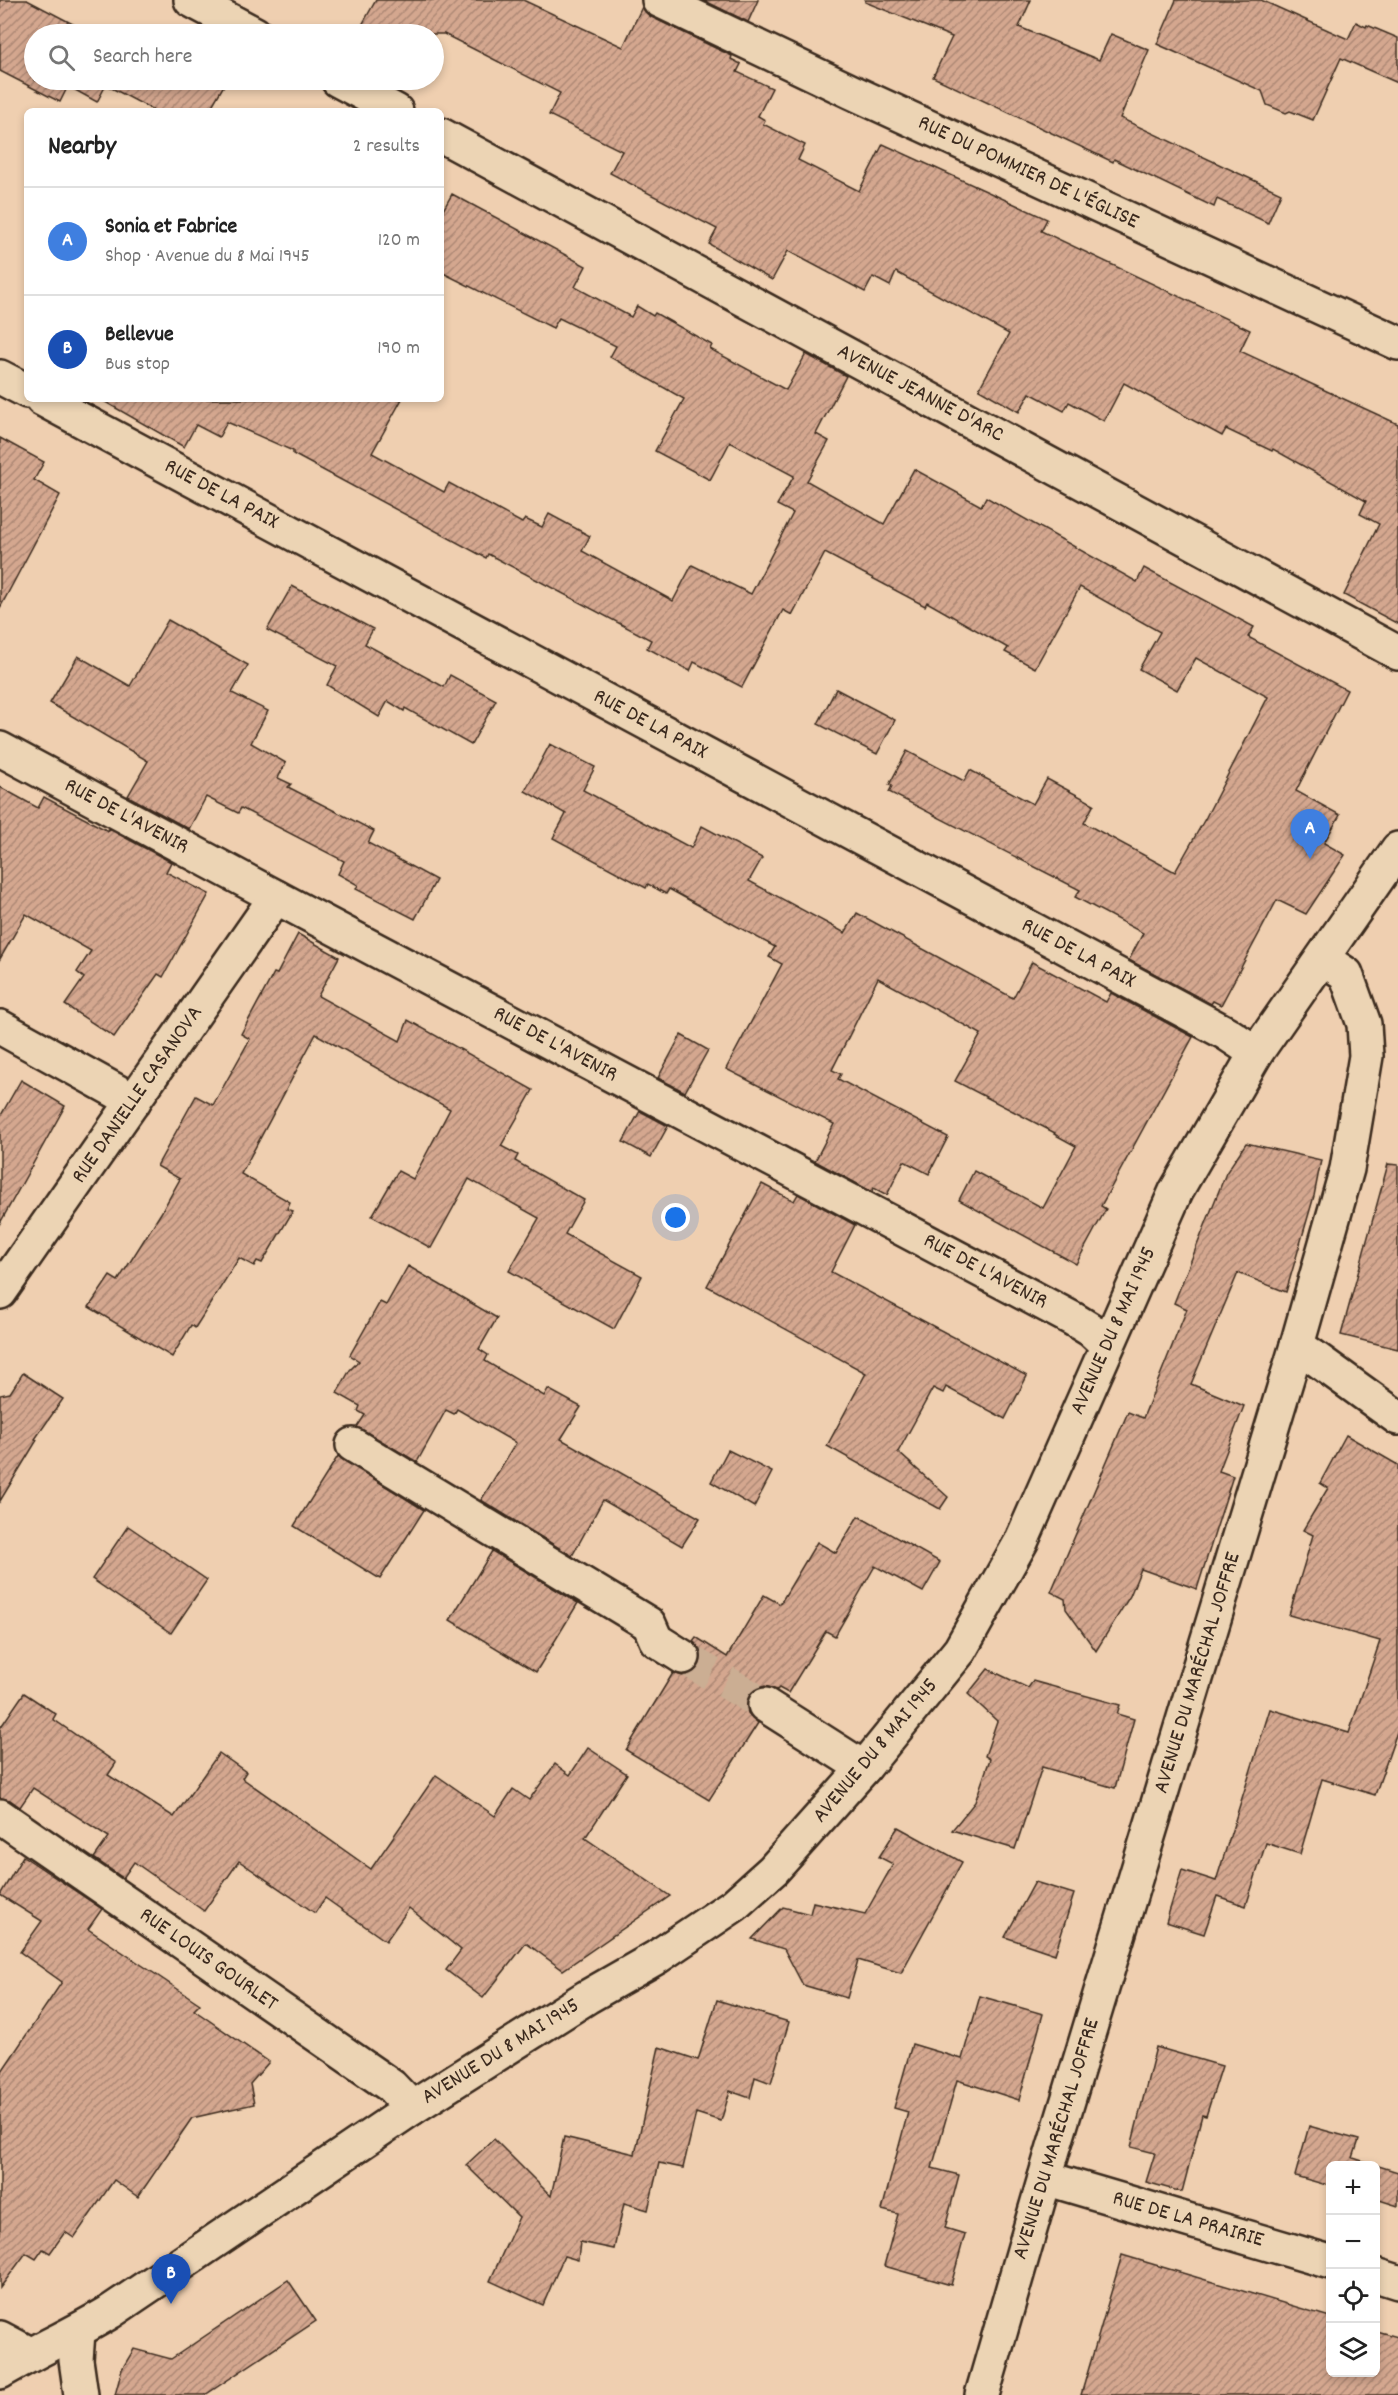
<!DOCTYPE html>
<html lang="en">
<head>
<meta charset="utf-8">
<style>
  :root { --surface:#fff; --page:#f6f6f6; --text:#222; --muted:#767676; --line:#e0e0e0; --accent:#db2777 }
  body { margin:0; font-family:Dekko,sans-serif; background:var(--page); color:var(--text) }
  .controls { position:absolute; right:18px; bottom:18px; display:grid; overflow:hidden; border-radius:9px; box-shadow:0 3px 9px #0003 }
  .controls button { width:54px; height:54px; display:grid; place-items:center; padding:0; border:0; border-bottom:2px solid var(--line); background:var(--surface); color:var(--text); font:30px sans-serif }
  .you { position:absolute; left:676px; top:1218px; width:21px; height:21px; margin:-15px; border:4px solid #fff; border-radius:50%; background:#1a73e8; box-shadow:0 0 0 9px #1a73e833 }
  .badge { display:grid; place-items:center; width:39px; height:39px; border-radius:50%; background:var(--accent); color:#fff; font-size:20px; font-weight:700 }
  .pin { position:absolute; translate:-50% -50px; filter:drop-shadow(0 2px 3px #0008) }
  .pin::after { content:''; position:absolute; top:32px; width:21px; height:18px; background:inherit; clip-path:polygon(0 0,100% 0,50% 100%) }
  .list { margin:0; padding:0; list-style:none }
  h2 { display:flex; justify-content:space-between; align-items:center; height:78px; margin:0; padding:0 24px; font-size:26px }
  h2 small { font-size:20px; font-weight:400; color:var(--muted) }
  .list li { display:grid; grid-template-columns:39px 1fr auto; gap:18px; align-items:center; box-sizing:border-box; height:108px; padding:0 24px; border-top:2px solid var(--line) }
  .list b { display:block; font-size:22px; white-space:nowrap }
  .list p { margin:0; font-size:20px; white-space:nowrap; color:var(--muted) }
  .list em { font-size:20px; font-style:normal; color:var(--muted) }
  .icon { flex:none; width:33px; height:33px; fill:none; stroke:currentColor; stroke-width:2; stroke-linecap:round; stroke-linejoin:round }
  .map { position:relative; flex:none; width:1398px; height:2395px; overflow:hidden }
  .search { position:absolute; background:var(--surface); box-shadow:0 3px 9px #0003; left:24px; top:24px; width:420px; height:66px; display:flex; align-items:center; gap:15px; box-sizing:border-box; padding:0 21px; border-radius:33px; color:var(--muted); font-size:22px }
  .panel { position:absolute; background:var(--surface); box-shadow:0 3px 9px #0003; left:24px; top:108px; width:420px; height:294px; border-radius:9px }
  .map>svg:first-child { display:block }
  .building { fill:url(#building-hatch); stroke:#3b2a1e; stroke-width:1.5 }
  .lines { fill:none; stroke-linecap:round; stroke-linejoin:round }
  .minor-tunnel { stroke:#cbae93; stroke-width:33; stroke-dasharray:33 16; stroke-linecap:butt }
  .minor-casing { stroke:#3b2a1e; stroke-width:38 }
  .minor { stroke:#ecd4b4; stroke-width:33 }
  .labels { text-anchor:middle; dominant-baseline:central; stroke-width:6; stroke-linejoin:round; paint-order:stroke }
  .street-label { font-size:22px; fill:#3b2a1e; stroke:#ecd4b4 }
</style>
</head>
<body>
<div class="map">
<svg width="1398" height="2395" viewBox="0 0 1398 2395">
  <defs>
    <pattern id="building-hatch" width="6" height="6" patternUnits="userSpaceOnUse" patternTransform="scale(1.5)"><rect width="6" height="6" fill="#d4a78f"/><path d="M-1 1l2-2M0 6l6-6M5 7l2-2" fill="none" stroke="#ad8874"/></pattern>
  </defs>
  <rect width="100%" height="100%" fill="#efcfb0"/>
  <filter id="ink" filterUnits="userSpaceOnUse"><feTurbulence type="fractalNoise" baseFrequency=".0167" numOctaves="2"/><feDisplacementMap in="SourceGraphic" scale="12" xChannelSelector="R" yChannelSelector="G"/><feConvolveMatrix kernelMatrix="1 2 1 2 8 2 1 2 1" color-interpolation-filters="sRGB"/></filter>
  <g filter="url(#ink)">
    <!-- building -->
    <g class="building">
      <polygon points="0,0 27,0 92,34 34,34 34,80 227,80 209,111 155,111 106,85 97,102 68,86 60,102 0,71"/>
      <polygon points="376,0 523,0 623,47 642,7 651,17 732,56 731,59 741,64 737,72 772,88 758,116 765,120 763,124 805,145 798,160 859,191 883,144 1047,219 1041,231 1250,330 1240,351 1398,424 1398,624 1344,595 1379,524 1360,514 1366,501 1273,449 1272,451 1226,429 1222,436 1124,383 1104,421 1069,402 1064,411 1030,393 1019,412 979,389 1009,334 896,272 890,286 873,277 865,292 788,251 772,280 709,244 717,229 610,173 622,151 549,115 560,93 444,34 357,34"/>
      <polygon points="703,0 758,0 748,22"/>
      <polygon points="865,0 1031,0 1019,27 1099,60 1111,34 1149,50 1120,118 1281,193 1268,223 1217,199 1214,207 1114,159 1113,162 933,77 952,37 865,2"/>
      <polygon points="1176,0 1261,0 1348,39 1356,22 1366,27 1367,25 1398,38 1398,83 1341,58 1313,120 1290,111 1286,113 1267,105 1262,91 1157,44"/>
      <polygon points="452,194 586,266 575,287 631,317 637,306 653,316 655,313 712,345 710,349 786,390 806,354 846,376 816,434 829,441 807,481 884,524 914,469 981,506 986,497 1137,582 1144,568 1254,627 1248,637 1347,690 1296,791 1340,815 1324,843 1345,855 1306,914 1277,900 1221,1005 1213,1001 1211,1004 1129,960 1143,933 1075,897 1080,890 889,792 892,786 889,785 907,751 964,781 970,770 1033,804 1047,779 1094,804 1084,823 1175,872 1206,817 1268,697 1196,658 1177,690 1139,669 1160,632 1080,587 1035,668 1005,652 1008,648 927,602 925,606 825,553 792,615 783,610 742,687 694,662 690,671 647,648 651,640 488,554 486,558 293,454 293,451 227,422 219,437 196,425 184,447 100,399 402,399 372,453 444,492 449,483 522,523 525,519 542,527 549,514 590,536 582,551 673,601 692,565 751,594 793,513 777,505 794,476 730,442 710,480 655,451 684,399 610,357 616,346 559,318 553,328 441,272 441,214"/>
      <polygon points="0,438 44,462 34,480 60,495 0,608"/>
      <polygon points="292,586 373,629 365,644 444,687 450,675 496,700 471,745 405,708 404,711 388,701 379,717 327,685 337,666 267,630"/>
      <polygon points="168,620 248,665 232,693 268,711 251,743 286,763 278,778 291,784 288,787 374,831 368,843 436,880 415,919 356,889 358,885 338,874 344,861 241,808 238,813 206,797 189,829 128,796 148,761 50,703 78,656 130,686"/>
      <polygon points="836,689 895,720 877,754 818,724"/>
      <polygon points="550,744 595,767 583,790 691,848 702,826 762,858 749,881 845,933 857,913 1013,998 1032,962 1106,1002 1111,993 1193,1037 1101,1206 1106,1209 1076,1264 959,1200 974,1171 1043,1208 1076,1146 1054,1134 1055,1133 955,1081 981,1034 878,978 832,1070 841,1074 838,1079 948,1137 929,1174 904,1161 887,1195 874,1188 872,1192 815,1161 834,1124 726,1069 782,964 769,957 775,947 669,889 666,894 648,884 646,888 553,838 566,814 525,791"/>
      <polygon points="0,787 38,808 44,797 108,831 109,829 171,862 166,872 209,894 163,977 158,974 114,1037 65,1005 84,978 77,972 91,951 26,914 0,959"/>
      <polygon points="298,934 339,957 318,996 400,1041 408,1020 533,1090 501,1146 518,1155 515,1161 584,1200 565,1234 642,1276 614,1329 509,1271 539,1218 469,1179 431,1248 372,1216 398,1171 413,1179 450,1109 316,1034 241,1174 290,1202 287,1209 293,1211 262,1263 257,1261 254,1266 239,1258 195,1328 191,1325 172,1357 89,1307 110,1276 118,1281 161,1213 180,1179 157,1166 196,1096 213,1105 250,1039 241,1034 274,973 277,974"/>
      <polygon points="681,1035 708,1050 685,1092 658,1078"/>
      <polygon points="21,1080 65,1106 0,1223 0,1117"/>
      <polygon points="640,1111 668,1126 651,1157 623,1142"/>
      <polygon points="1246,1143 1321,1160 1314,1196 1286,1292 1238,1273 1191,1384 1244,1406 1219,1471 1233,1476 1197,1589 1141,1569 1130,1596 1096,1651 1066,1609 1065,1599 1051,1592 1128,1412 1143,1418 1187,1309 1174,1303 1226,1173"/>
      <polygon points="1388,1164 1398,1165 1398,1349 1341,1335"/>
      <polygon points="762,1184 794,1201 798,1194 855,1225 831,1272 1027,1376 1005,1419 946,1387 943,1393 933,1388 898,1452 948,1497 940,1509 827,1446 866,1373 707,1286"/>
      <polygon points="408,1266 497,1318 479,1349 488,1355 485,1361 544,1396 548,1389 581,1407 561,1439 700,1518 682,1546 603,1500 572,1556 481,1500 516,1443 457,1409 454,1414 446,1410 417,1462 357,1427 365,1415 358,1411 360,1406 337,1393 350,1370 359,1361 350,1355 380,1302 386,1305"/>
      <polygon points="23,1373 63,1399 35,1439 37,1440 0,1501 0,1395 10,1393"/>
      <polygon points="1346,1435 1398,1465 1398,1729 1375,1795 1322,1779 1300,1854 1266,1843 1246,1906 1217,1896 1204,1934 1166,1922 1182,1870 1216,1881 1270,1709 1349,1733 1380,1641 1289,1615 1313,1535 1303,1530 1328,1488 1320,1483"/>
      <polygon points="728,1450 772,1472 754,1507 711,1482"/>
      <polygon points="338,1456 424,1510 380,1579 294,1526"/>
      <polygon points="858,1516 940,1562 923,1592 875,1566 835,1636 826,1631 788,1693 779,1688 777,1690 765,1686 756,1689 750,1694 746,1704 748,1713 758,1723 709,1800 626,1750 673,1673 683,1676 691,1674 698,1667 702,1657 700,1649 693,1641 696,1637 727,1657 764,1595 780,1604 817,1542 836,1553"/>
      <polygon points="128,1526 207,1580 171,1633 92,1579"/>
      <polygon points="492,1551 578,1603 536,1672 450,1620"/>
      <polygon points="988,1669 1028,1688 1033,1681 1120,1705 1117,1714 1134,1719 1115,1788 1042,1767 1015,1849 952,1830 975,1802 990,1759 985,1756 997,1721 968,1694"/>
      <polygon points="24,1693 56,1714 53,1719 116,1763 108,1775 174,1817 219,1753 246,1772 242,1778 371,1869 436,1775 495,1816 513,1789 529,1800 555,1764 570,1775 588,1748 627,1774 585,1838 670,1896 563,1970 526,1943 483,1998 446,1970 461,1950 409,1908 386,1941 325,1898 315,1913 239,1861 204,1911 134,1862 123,1878 94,1858 109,1837 33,1788 20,1807 10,1800 0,1798 0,1728"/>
      <polygon points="898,1827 962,1862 901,1973 858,1960 847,1998 803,1985 784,1949 752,1939 783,1907 810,1914 813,1902 865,1914 893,1864 879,1857"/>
      <polygon points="23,1856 102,1909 88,1929 200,2004 194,2010 269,2062 250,2084 254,2104 192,2118 138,2197 114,2180 74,2238 65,2232 50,2253 43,2249 36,2259 26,2253 0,2288 0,2074 62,1982 20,1952 42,1921 0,1895"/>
      <polygon points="1035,1882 1074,1894 1055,1954 1005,1937"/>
      <polygon points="980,1996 1043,2014 1019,2100 957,2080 932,2168 959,2175 945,2228 965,2234 951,2285 884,2266 898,2214 882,2210 908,2112 894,2108 912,2044 962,2059"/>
      <polygon points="717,2000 789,2022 771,2083 755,2077 750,2098 730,2091 721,2121 696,2113 683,2168 659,2163 648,2210 624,2203 614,2249 580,2242 578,2260 564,2256 543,2305 490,2281 519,2217 466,2165 494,2139 551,2196 564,2137 635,2154 659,2047 698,2060"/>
      <polygon points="1156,2047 1222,2066 1206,2116 1202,2115 1182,2192 1146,2182 1155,2153 1131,2147"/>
      <polygon points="1309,2126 1359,2140 1353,2158 1398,2172 1398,2206 1376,2199 1376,2166 1330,2166 1330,2186 1295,2176"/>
      <polygon points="1122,2255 1330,2317 1330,2373 1376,2373 1376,2331 1398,2337 1398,2395 1081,2395"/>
      <polygon points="288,2280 316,2321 205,2395 115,2395 122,2369 134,2349 171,2359"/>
    </g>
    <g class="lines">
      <!-- minor-tunnel -->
      <polyline class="minor-tunnel" points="683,1657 765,1705"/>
      <defs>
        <g id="minor">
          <polyline points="191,0 255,34"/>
          <polyline points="659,0 852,92 1398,343"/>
          <polyline points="338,80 396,111"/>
          <polyline points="441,135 1398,653"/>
          <polyline points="0,377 27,391"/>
          <polyline points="42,399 1226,1033 1256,1053"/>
          <polyline points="0,749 276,897 1073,1319 1091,1330 1107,1345"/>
          <polyline points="0,1027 134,1101"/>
          <polyline points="0,1292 276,897"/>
          <polyline points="1297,1345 1398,1418"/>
          <polyline points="353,1445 649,1624 656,1640 683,1657"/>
          <polyline points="765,1705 864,1768"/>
          <polyline points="0,1816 391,2086 412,2108"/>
          <polyline points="1045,2178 1330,2262"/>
          <polyline points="1376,2275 1398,2282"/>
          <polyline points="78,2332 76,2360 81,2395"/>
          <polyline points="0,2338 30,2354"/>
          <path d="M0,2372c36,-21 74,-38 110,-60l302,-204 175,-111 70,-40 77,-52 39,-35 91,-102 96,-118 61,-108 155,-351 80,-138 142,-204"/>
          <polyline points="982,2395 1053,2150 1297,1345 1347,1169 1366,1056 1364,1024 1346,974 1323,959"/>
        </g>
      </defs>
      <!-- minor casing -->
      <use href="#minor" class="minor-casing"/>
      <!-- minor -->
      <use href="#minor" class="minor"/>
    </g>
  </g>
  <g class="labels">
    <!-- street labels -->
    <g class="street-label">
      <text transform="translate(1028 173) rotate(25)">RUE DU POMMIER DE L'ÉGLISE</text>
      <text transform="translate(920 394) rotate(28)">AVENUE JEANNE D'ARC</text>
      <text transform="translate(221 495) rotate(28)">RUE DE LA PAIX</text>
      <text transform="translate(650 725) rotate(28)">RUE DE LA PAIX</text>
      <text transform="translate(126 817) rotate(28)">RUE DE L'AVENIR</text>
      <text transform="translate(1078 954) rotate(28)">RUE DE LA PAIX</text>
      <text transform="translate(555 1045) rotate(28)">RUE DE L'AVENIR</text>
      <text transform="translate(138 1095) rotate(-55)">RUE DANIELLE CASANOVA</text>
      <text transform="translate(985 1272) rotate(28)">RUE DE L'AVENIR</text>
      <text transform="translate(1114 1331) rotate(-66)">AVENUE DU 8 MAI 1945</text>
      <text transform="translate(1198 1673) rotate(-73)">AVENUE DU MARÉCHAL JOFFRE</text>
      <text transform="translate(876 1751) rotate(-50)">AVENUE DU 8 MAI 1945</text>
      <text transform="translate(208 1960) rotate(35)">RUE LOUIS GOURLET</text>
      <text transform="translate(501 2052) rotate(-32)">AVENUE DU 8 MAI 1945</text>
      <text transform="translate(1057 2139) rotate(-73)">AVENUE DU MARÉCHAL JOFFRE</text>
      <text transform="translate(1188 2220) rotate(16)">RUE DE LA PRAIRIE</text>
    </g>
  </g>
</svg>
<div class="controls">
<button>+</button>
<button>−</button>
<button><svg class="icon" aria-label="locate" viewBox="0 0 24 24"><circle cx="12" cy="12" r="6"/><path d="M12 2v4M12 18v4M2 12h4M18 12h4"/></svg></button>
<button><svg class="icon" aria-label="layers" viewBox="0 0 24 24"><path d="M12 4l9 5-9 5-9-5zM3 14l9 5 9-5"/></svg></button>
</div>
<div class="you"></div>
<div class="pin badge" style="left:1310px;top:859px;background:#3f7fe0">A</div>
<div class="pin badge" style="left:171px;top:2304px;background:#1a4fb4">B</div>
<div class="search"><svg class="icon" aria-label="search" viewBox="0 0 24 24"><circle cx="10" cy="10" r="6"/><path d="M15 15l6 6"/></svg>Search here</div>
<section class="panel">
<h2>Nearby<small>2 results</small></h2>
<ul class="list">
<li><span class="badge" style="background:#3f7fe0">A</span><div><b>Sonia et Fabrice</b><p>Shop · Avenue du 8 Mai 1945</p></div><em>120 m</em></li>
<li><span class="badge" style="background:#1a4fb4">B</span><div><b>Bellevue</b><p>Bus stop</p></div><em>190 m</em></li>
</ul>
</section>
</div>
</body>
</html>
